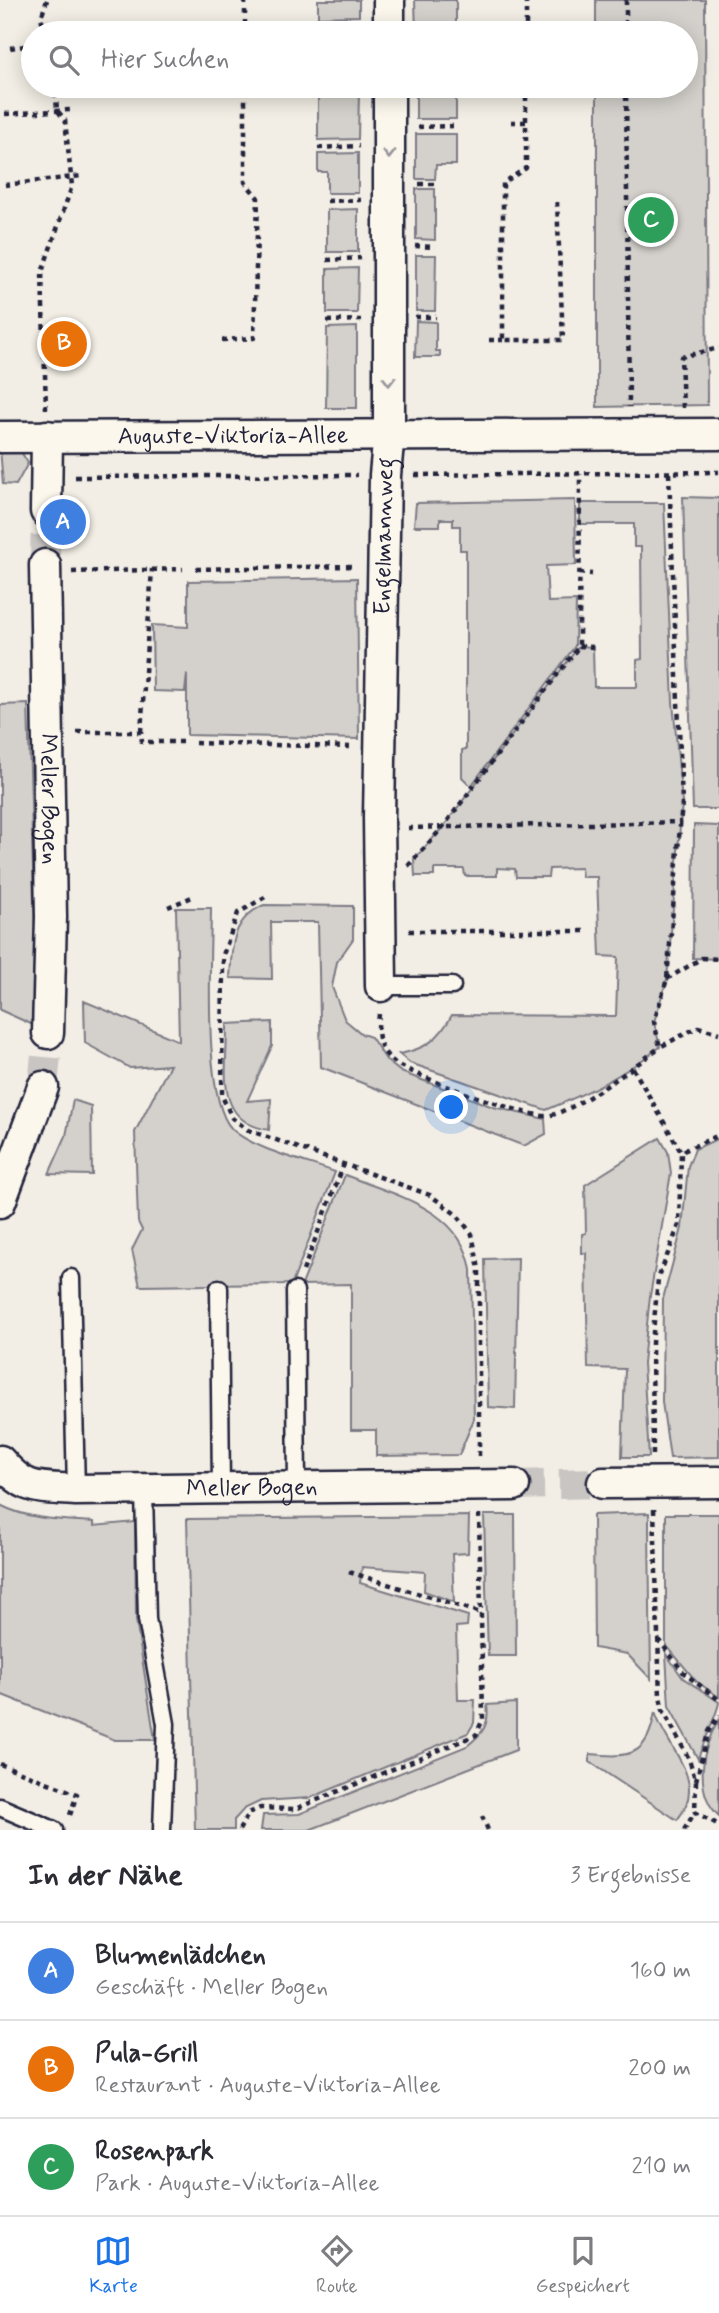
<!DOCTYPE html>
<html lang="de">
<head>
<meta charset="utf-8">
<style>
  :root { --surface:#fff; --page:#f7f7f7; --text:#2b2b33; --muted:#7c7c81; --line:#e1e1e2; --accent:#1a73e8 }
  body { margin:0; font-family:Mynerve,sans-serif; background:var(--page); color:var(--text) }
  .you { position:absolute; left:452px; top:1108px; width:24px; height:24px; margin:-18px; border:5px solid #fff; border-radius:50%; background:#1a73e8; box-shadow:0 0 0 10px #1a73e833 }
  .badge { display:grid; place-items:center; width:46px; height:46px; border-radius:50%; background:var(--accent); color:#fff; font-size:23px; font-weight:700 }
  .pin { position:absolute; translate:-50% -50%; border:4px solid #fff; box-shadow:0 2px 7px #0006 }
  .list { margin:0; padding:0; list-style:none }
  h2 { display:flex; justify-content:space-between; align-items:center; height:91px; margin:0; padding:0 28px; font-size:30px }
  h2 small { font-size:23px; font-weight:400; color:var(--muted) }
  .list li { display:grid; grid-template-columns:46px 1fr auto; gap:21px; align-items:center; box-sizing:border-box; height:98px; padding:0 28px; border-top:2px solid var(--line) }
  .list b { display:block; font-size:26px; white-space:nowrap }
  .list p { margin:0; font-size:23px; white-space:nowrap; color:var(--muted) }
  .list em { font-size:23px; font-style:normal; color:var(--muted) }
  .icon { flex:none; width:38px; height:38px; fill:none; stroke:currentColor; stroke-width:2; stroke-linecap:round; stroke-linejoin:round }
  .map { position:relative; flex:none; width:719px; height:1830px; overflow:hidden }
  .search { position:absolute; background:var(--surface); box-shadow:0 4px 18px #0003; left:21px; right:21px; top:21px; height:77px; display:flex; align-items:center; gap:18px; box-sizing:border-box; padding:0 24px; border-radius:38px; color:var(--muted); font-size:26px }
  .sheet { height:385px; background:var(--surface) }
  nav { display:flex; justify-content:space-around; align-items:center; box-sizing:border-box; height:98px; border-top:2px solid var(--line); background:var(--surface); font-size:19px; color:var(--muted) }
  nav a { display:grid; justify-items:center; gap:4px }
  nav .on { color:var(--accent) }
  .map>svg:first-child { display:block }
  .green { fill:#d4d1cc; stroke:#7b7a84; stroke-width:2 }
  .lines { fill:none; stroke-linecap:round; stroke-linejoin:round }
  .street-tunnel { stroke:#c8c5c3; stroke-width:30; stroke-dasharray:30 15; stroke-linecap:butt }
  .lane-casing { stroke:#22223b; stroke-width:21 }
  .street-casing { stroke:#22223b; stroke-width:35 }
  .path { stroke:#22223b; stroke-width:4.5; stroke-dasharray:5 5; stroke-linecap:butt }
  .lane { stroke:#fbf7ec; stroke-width:16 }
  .street { stroke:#fbf7ec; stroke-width:30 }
  .oneway { stroke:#99979c }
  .labels { text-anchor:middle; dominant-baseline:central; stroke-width:7; stroke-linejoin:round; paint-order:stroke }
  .street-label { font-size:24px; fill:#22223b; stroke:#fbf7ec }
</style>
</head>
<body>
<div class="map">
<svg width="719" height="1830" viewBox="0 0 719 1830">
  <rect width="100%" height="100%" fill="#f2eee5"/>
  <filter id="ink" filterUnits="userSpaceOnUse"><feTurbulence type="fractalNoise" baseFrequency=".0143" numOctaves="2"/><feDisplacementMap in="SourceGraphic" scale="14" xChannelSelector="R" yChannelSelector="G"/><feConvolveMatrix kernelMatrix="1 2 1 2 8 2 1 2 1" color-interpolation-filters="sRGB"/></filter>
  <g filter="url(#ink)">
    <!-- green -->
    <g class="green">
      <polygon points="318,0 359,0 359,16 318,17"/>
      <polygon points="415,0 456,0 456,33 416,33"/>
      <polygon points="596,0 705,0 707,405 597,407 597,86 686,86 686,33 596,33"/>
      <rect x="416" y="86" width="40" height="33"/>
      <polygon points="359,92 358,139 318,140 318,93"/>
      <polygon points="416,134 456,134 456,165 436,165 435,179 416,179"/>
      <polygon points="358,153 358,193 327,193 327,172 318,172 318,154"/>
      <polygon points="416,189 435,189 435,240 416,239"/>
      <polygon points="358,209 358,252 327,252 327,210"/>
      <polygon points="416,255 436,255 435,311 416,311"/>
      <polygon points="358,268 357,313 327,313 327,269"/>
      <polygon points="416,321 436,322 436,351 440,351 440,357 415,357"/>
      <polygon points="357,327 357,408 326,408 327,328"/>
      <polygon points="18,447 28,463 16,485 3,484 0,448"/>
      <polygon points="683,497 719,498 719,809 693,809"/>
      <polygon points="575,500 576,565 546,566 548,602 576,601 575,646 471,786 462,777 462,750 466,749 466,550 460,550 460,526 453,526 453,519 440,519 440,526 414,526 416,503"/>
      <path d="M580,503h84l9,199 9,101 -15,176 -13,43 6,25c-36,28 -72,46 -114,63l-136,-47 -11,-9c27,-5 40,-15 53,-39l164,1 2,-59 -18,-1 -3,-79h-15l-1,-9 -32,1 -1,8h-32l-1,-8 -18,-1v8h-32l-1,-7h-30v7h-19l-1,-17 29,-32 136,-181 14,1 1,40h43v-27l5,-1 -1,-112h-7v-23h-54z"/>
      <polygon points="357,578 359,739 187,735 187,674 185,692 153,691 152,625 188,627 188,581"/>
      <polygon points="28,704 36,968 33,1025 0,1010 0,705"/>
      <polygon points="694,825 719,826 719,959 693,958"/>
      <path d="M264,905l89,1v33l-16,23 -5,25 13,33 17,14 9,3 16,24 14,11 92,35 52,12 1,15 -22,12 -203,-79 -3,-145h-47l1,57 -42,-1c2,-33 2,-59 34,-73z"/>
      <path d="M176,908h35c0,45 -9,192 21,221 20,20 76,33 103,43l-43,112 -152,2 -8,-36 10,-20 -4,-8 -3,-90 35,-67 -40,3 -45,-25 -1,-42 95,40z"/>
      <path d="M272,1022v24l-25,55 24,-2 -2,31c-57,-9 -41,-61 -42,-106z"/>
      <polygon points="73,1100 91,1106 92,1175 49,1174 66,1136"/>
      <polygon points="660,1138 668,1152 671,1173 650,1296 643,1363 649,1457 622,1457 625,1369 588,1368 586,1253 582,1253 582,1234 586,1233 585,1185"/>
      <polygon points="719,1138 719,1457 670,1458 662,1402 663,1299 682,1228 688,1166 695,1149"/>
      <path d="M345,1175c49,20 116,33 126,95l3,149 -15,36 -83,1v-26h-25v-146l-49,1z"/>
      <polygon points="518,1258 515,1409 488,1407 485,1259"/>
      <path d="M0,1505c29,15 62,15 94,17v4l41,-4 1,98 19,120h-40l-115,-46z"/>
      <polygon points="649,1513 649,1530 651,1679 627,1654 594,1648 593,1515"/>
      <polygon points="666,1514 719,1514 719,1697 696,1681 666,1645"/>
      <polygon points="484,1515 515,1515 516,1656 488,1656"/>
      <polygon points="469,1516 468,1553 452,1554 454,1602 424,1591 425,1572 362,1567 360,1583 468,1616 467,1626 456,1627 458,1700 475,1700 474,1723 468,1733 310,1798 261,1801 244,1809 234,1820 234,1830 195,1830 187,1519"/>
      <path d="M666,1654l17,24 36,24c0,8 -17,43 -21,57l-29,-53z"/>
      <path d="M516,1703v47l-207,80h-48l2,-15 36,-1 168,-68c15,-12 23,-21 20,-41z"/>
      <path d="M655,1712c11,37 55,68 22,108l-87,-58v-8c41,4 57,2 65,-42z"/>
      <path d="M719,1720v96c-26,-24 -17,-70 0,-96z"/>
    </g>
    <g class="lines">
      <!-- street-tunnel -->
      <g class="street-tunnel">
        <polyline points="45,565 46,511"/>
        <polyline points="43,1087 48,1033"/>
        <polyline points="514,1485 603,1483"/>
      </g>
      <defs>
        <g id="lane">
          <polyline points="381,986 452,986"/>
          <polyline points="71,1278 76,1490"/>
          <polyline points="219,1288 221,1488"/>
          <polyline points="295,1291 297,1485"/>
          <polyline points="144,1491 147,1619 166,1724 162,1830"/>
          <polyline points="0,1807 54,1830"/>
        </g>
        <g id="street">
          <polyline points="389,0 389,33"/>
          <path id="s1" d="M0,437l719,-3"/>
          <polyline points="46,511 47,436"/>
          <path id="s2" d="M45,565l6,352 -3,116"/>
          <path id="s3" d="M381,986l-2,-169 6,-342 4,-42v-347"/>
          <polyline points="0,1202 43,1087"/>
          <path id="s4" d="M0,1461c27,31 37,26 76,29l438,-5"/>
          <polyline points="603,1483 719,1482"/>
        </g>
      </defs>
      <!-- lane casing -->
      <use href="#lane" class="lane-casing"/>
      <!-- street casing -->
      <use href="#street" class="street-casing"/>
      <!-- path -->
      <g class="path">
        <polyline points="245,0 245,33"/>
        <polyline points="526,0 526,33"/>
        <polyline points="626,0 626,33"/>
        <polyline points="318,24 360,23"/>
        <polyline points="46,33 41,18 47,0"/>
        <polyline points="10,48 33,45"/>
        <polyline points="526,86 526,168 503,183 503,340 563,340 557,202"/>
        <polyline points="626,86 629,407"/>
        <polyline points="5,114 70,110"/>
        <polyline points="511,122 526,122"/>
        <polyline points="418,127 456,126"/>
        <polyline points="318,148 359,146"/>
        <polyline points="419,184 435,184"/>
        <polyline points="5,185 82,176"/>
        <polyline points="327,201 361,200"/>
        <polyline points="415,246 435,247"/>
        <polyline points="327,260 361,258"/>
        <polyline points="415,317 436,317"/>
        <polyline points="327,321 361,320"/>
        <polyline points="222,340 254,338 258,198 245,182 245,86"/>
        <polyline points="489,340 503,340"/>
        <polyline points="683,408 681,357 719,348"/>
        <polyline points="46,409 42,272 72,186 65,120 57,110 55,86"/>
        <polyline points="669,473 682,803 667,979 654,1022 660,1047 698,1027 719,1033"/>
        <polyline points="415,475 719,472"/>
        <polyline points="75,477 357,475"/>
        <polyline points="196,569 354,566"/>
        <polyline points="72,572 183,569"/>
        <polyline points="579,573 592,574"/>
        <polyline points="579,646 593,647"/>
        <polyline points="77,732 141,732 142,742 182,742"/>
        <polyline points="141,732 152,569"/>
        <polyline points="195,743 352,747"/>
        <polyline points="408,828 681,822"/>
        <polyline points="408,866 443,827 579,646 580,474"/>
        <polyline points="265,897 238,913 223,955 222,1096 232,1118 248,1130 430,1195 457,1215 472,1234 479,1269 479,1456"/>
        <polyline points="168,907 192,897"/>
        <polyline points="409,931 584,931"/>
        <polyline points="667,979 702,958 719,959"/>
        <path d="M379,1014c-2,19 -2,35 15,48 16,13 131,54 151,54 26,-1 93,-52 115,-69"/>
        <polyline points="633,1068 681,1152"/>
        <polyline points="303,1271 344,1164"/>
        <polyline points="653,1455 652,1343 658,1279 679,1225 681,1152 719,1135"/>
        <polyline points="654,1509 660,1697 663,1710 689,1759 696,1782 695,1812 719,1825"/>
        <polyline points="349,1572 481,1613"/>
        <polyline points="658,1639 684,1673 719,1700"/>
        <polyline points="0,1764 77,1794 70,1815"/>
        <polyline points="696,1781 708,1733 719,1715"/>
        <polyline points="482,1816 488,1830"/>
        <polyline points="239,1830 249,1813 260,1808 295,1809 476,1735 483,1719 479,1514"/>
        <polyline points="684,1830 695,1812"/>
      </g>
      <!-- lane -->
      <use href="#lane" class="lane"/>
      <!-- street -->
      <use href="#street" class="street"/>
    </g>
    <!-- one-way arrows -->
    <defs><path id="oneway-chevron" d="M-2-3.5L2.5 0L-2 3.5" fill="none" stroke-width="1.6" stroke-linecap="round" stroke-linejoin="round" transform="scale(1.75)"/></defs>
    <g class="oneway">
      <use href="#oneway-chevron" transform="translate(389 154) rotate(90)"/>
      <use href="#oneway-chevron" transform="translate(389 381) rotate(90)"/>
    </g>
  </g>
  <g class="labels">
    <!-- street labels -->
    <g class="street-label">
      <text stroke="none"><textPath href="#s1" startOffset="233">Auguste-Viktoria-Allee</textPath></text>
      <text stroke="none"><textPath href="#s3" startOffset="450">Engelmannweg</textPath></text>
      <text stroke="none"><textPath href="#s2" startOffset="234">Meller Bogen</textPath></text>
      <text stroke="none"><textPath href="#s4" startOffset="261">Meller Bogen</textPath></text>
    </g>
  </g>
</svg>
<div class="you"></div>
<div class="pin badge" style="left:63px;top:522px;background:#3f7fe0">A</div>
<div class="pin badge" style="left:64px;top:344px;background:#e8710a">B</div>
<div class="pin badge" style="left:651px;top:220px;background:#2e9e5b">C</div>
<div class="search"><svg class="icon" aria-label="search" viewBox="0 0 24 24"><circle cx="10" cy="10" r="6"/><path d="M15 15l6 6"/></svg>Hier suchen</div>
</div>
<section class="sheet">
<h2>In der Nähe<small>3 Ergebnisse</small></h2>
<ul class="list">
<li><span class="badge" style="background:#3f7fe0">A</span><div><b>Blumenlädchen</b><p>Geschäft · Meller Bogen</p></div><em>160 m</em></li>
<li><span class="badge" style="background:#e8710a">B</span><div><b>Pula-Grill</b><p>Restaurant · Auguste-Viktoria-Allee</p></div><em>200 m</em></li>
<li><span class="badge" style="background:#2e9e5b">C</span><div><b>Rosenpark</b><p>Park · Auguste-Viktoria-Allee</p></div><em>210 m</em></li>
</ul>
</section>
<nav>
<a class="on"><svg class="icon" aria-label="map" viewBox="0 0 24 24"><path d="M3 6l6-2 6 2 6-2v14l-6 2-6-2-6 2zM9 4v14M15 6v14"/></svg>Karte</a>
<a><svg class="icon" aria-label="directions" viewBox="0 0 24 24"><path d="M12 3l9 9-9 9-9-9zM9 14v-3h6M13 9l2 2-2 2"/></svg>Route</a>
<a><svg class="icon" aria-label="saved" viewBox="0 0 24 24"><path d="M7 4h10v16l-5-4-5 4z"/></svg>Gespeichert</a>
</nav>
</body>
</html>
